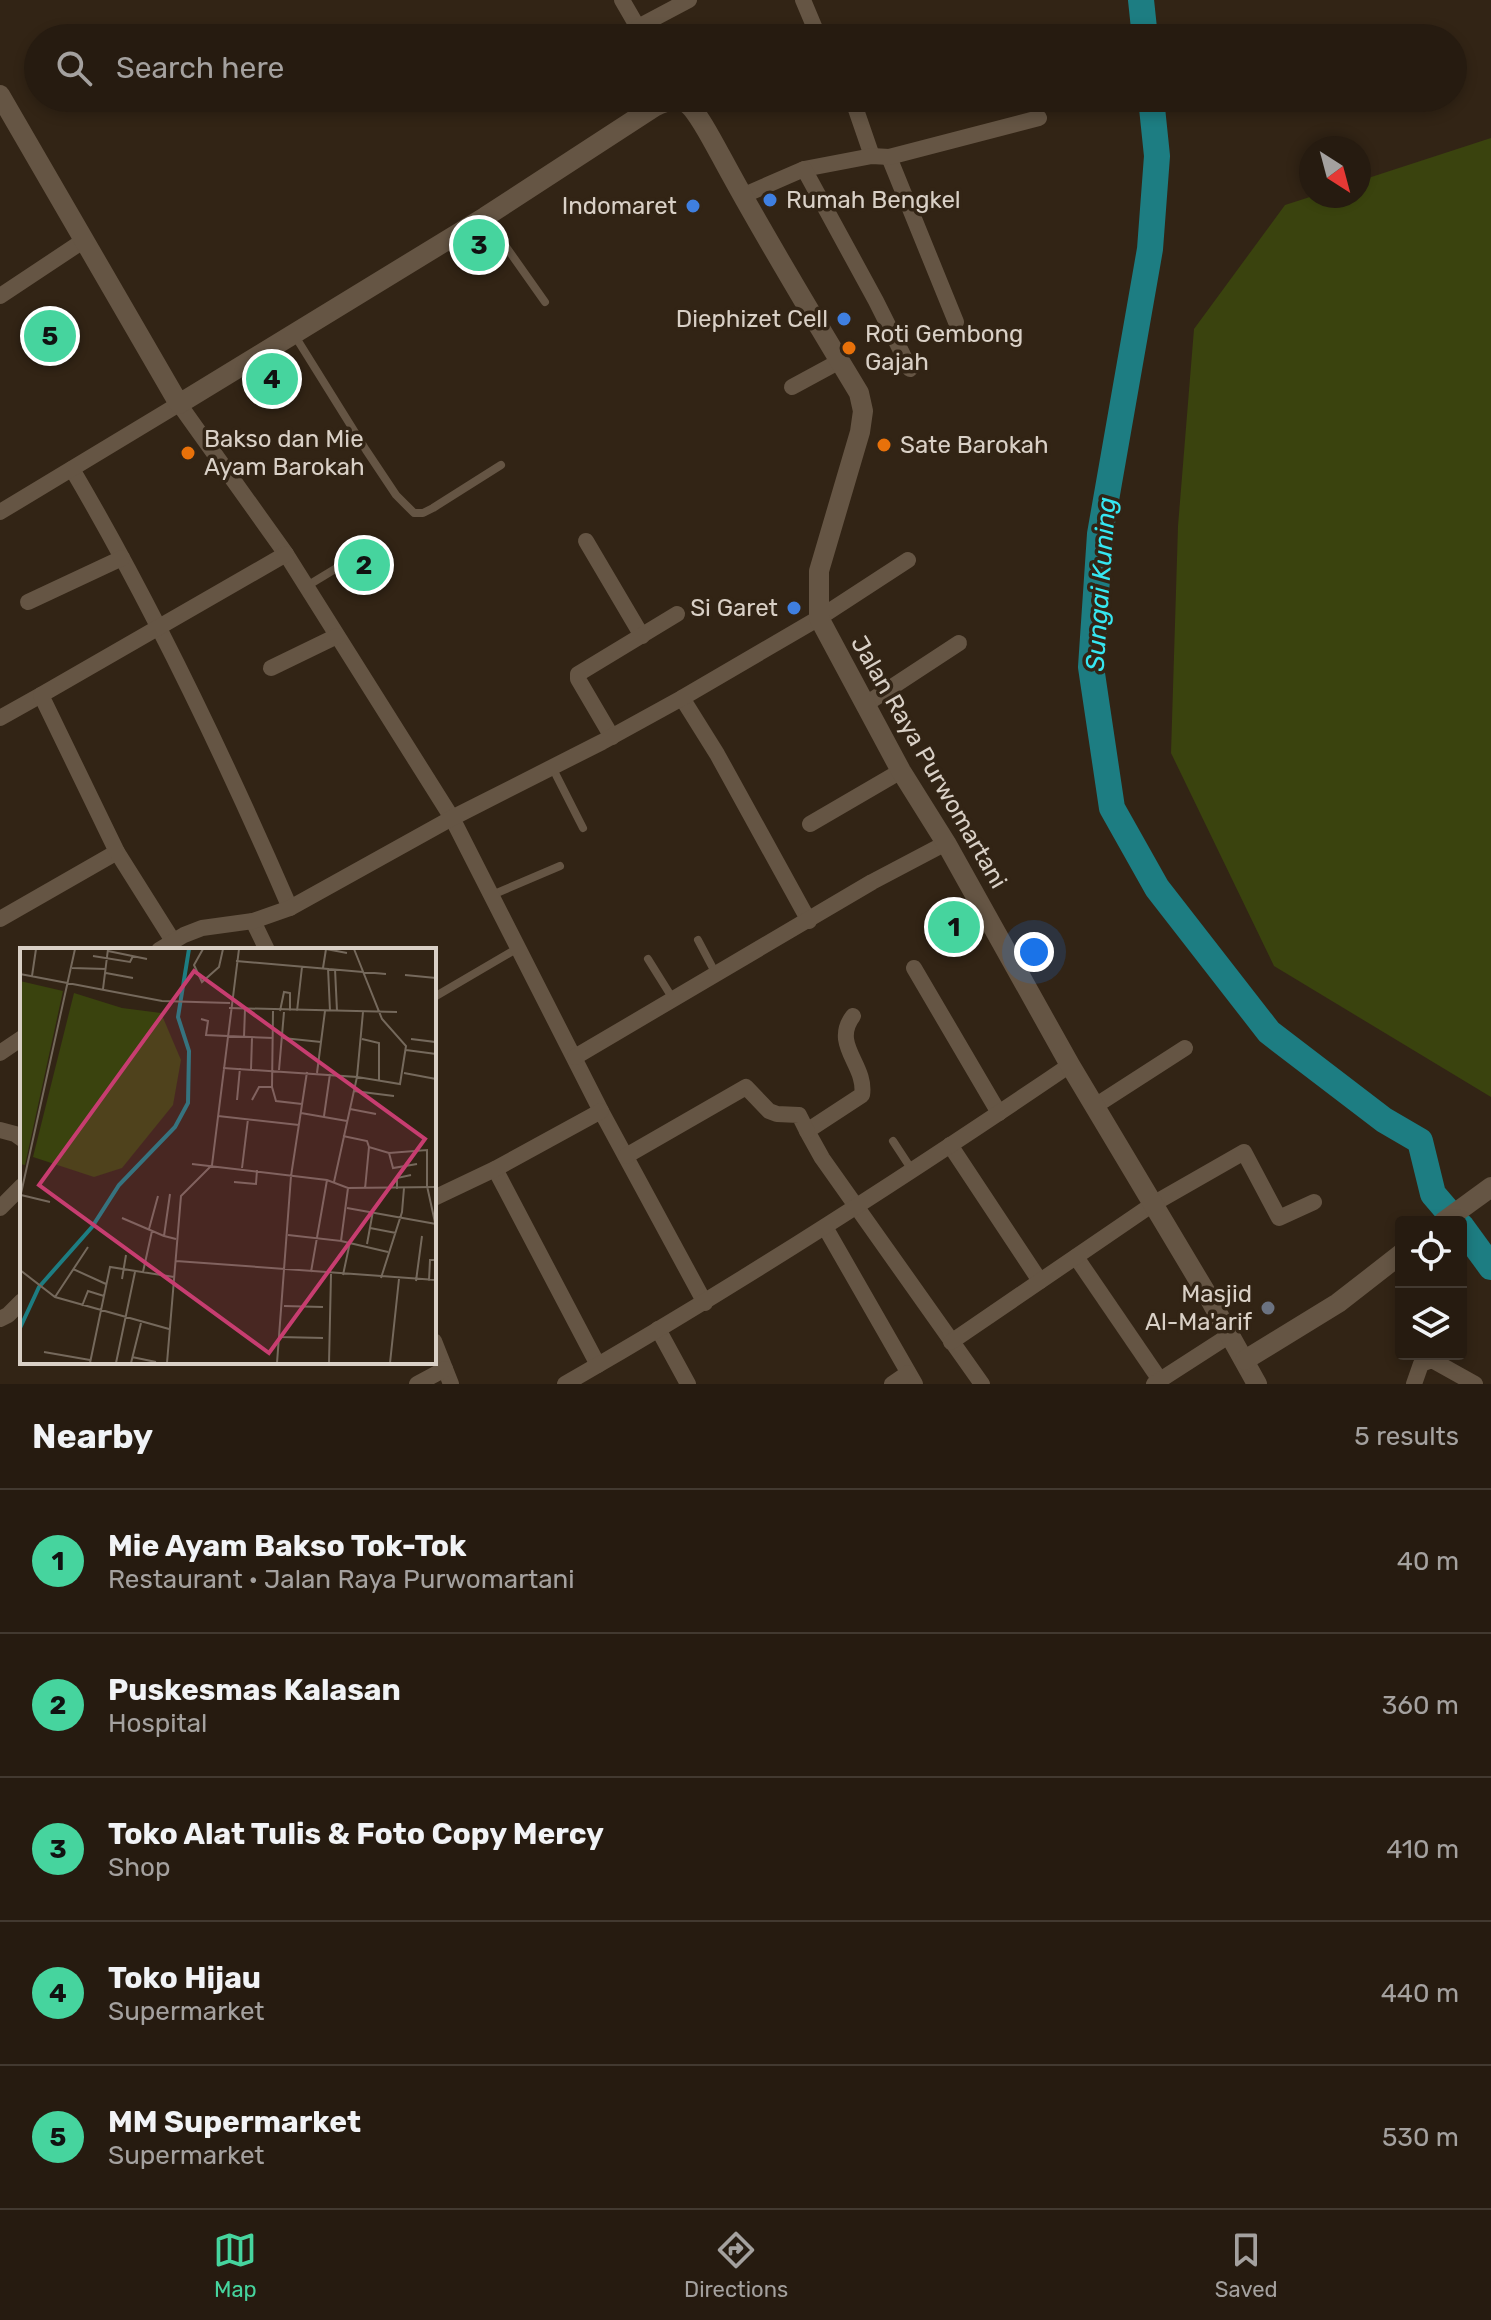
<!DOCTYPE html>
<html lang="en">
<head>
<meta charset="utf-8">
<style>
  :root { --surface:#261b10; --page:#32281e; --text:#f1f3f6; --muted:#a4a19f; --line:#423930; --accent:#46d49e }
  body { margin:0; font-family:Rubik,sans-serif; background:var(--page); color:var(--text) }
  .controls { position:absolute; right:24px; bottom:24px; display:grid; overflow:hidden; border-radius:8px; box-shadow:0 4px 12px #0003 }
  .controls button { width:72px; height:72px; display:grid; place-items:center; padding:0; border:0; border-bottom:2px solid var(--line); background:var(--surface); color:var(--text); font:40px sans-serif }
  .compass { position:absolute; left:1299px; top:136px; width:72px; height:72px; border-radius:50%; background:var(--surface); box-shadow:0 4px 12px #0003; rotate:144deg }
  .you { position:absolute; left:1034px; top:952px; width:28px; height:28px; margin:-20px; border:6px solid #fff; border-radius:50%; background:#1a73e8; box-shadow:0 0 0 12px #1a73e833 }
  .badge { display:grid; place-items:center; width:52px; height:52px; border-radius:50%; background:var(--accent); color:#111; font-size:26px; font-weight:700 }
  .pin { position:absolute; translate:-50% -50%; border:4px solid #fff; box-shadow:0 2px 8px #0006 }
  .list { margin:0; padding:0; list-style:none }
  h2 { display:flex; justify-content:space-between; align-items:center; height:104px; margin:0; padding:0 32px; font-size:34px }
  h2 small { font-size:26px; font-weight:400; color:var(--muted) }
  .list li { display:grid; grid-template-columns:52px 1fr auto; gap:24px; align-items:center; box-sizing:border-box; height:144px; padding:0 32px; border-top:2px solid var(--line) }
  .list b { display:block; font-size:30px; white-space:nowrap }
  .list p { margin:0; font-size:26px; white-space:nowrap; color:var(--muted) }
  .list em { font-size:26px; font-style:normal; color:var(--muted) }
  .icon { flex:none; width:44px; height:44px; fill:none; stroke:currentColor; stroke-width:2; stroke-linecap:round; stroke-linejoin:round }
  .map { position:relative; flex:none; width:1491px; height:1384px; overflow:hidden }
  .search { position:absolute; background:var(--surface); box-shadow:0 4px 12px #0003; left:24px; right:24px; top:24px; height:88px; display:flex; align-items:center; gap:20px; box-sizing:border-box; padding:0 28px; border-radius:44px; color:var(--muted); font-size:30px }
  .sheet { height:824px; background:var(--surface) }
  nav { display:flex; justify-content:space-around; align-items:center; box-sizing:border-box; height:112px; border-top:2px solid var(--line); background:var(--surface); font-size:22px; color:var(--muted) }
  nav a { display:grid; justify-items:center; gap:4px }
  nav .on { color:var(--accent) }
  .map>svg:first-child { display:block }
  .green { fill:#3a430e }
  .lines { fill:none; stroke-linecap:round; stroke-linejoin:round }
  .river { stroke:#1d7d82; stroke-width:26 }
  .service { stroke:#655544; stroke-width:8 }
  .minor { stroke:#655544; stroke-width:16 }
  .tertiary { stroke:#655544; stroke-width:20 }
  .shop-dot { fill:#3f7fe0; stroke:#322415; stroke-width:3 }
  .food-dot { fill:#e8710a; stroke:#322415; stroke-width:3 }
  .worship-dot { fill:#6b7280; stroke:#322415; stroke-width:3 }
  .labels { text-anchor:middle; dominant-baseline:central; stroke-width:7; stroke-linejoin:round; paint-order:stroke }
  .poi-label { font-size:24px; fill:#d9d0c6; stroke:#322415; text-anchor:start }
  .street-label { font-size:24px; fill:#d9d0c6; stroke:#322415 }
  .water-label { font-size:26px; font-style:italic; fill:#36e7f1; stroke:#322415 }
  .inset-river { fill:none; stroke:#1d7d82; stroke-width:4 }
  .inset-road { fill:none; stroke:#75695c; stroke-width:2 }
  .view { fill:#c73d70; fill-opacity:0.15; stroke:#c73d70; stroke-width:4 }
  .inset-edge { fill:none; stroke:#d9d0c6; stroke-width:4 }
</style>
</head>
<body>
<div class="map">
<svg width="1491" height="1384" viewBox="0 0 1491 1384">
  <rect width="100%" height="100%" fill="#322415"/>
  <!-- green -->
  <polygon class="green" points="1491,138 1491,1097 1274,966 1171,753 1178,526 1194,329 1285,205 1313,196 1359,196 1359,181"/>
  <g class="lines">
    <!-- river -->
    <g class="river">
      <polyline points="1141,0 1145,38"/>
      <polyline points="1151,98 1157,156 1150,249 1100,534 1091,667 1112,808 1157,888 1269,1032 1384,1120 1420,1141 1433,1194 1457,1222"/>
      <polyline points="1461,1226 1491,1267"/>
    </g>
    <!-- service -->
    <g class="service">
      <polyline points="485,217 545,302"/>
      <polyline points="295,336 366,450 396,495 414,513 423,513 433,508 501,465"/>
      <polyline points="307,586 363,552"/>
      <polyline points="552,767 583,828"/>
      <polyline points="492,895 560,866"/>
      <polyline points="698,940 716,974"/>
      <polyline points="648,959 673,999"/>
      <polyline points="436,996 518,948"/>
      <polyline points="893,1141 912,1170"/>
    </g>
    <!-- minor -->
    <g class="minor">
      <polyline points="622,0 644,38"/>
      <polyline points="803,0 819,38"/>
      <polyline points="638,27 689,0"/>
      <polyline points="852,98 872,156"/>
      <polyline points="889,157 956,322"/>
      <polyline points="804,169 872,156 889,157 1039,118"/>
      <polyline points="742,196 804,169 876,301 910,369"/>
      <polyline points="0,296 83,241"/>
      <polyline points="792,387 840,361"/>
      <path d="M72,469c83,141 153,289 218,439"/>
      <polyline points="0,512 179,404 286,554 452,818 601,1111 705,1303"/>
      <polyline points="586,541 642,636"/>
      <polyline points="28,602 122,558"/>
      <polyline points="271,668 337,636"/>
      <polyline points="682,698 717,754 809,921"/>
      <polyline points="866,704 959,643"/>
      <polyline points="0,718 41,695"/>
      <polyline points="612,737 578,679 578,674 677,614"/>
      <polyline points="810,824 901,771"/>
      <polyline points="0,919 117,852"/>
      <polyline points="253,921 267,950"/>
      <polyline points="173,941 117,852 41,695 286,554"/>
      <polyline points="159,950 184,935 202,928 253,921 290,908 452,818 602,742 682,698 819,618 908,560"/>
      <polyline points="914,968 999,1113"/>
      <path d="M853,1016c-22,29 14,49 9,79l-55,36 15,27 160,226"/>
      <polyline points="0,1053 22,1038"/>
      <polyline points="575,1057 872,882 946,843"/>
      <polyline points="1095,1106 1185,1048"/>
      <polyline points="0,1130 15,1134 22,1139"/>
      <polyline points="950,1145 1040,1281"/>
      <polyline points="626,1156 746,1087 769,1111 777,1114 799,1115 807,1131"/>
      <polyline points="495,1169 598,1365"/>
      <polyline points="434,1198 495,1169 601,1111"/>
      <polyline points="0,1208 22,1186"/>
      <polyline points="825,1227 915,1384"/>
      <polyline points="1076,1257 1160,1380"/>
      <polyline points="0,1319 8,1315 22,1301"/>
      <polyline points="658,1329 688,1384"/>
      <polyline points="434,1341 451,1384"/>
      <polyline points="951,1342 1153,1204 1244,1152 1279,1218 1314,1202"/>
      <polyline points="417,1384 445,1369"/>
      <path d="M565,1384c173,-99 340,-207 505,-319"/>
      <polyline points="892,1384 908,1373"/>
      <polyline points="1154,1384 1230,1335"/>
      <polyline points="1414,1384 1421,1364 1432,1360 1475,1384"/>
    </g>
    <!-- tertiary -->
    <g class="tertiary">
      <path d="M0,95l179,309 306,-187 169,-110c8,-4 20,-9 30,-5 12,5 31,44 38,56 43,80 90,157 137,235l4,18 -3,21 -41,139v47l82,153 45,72 124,222 138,231 49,88"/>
      <polyline points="1443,1222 1491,1187"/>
      <polyline points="1245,1360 1338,1303 1401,1254"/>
    </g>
  </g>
  <!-- markers -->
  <g class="shop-dot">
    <circle cx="770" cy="200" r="8"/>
    <circle cx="693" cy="206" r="8"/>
    <circle cx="844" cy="319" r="8"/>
    <circle cx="794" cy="608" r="8"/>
  </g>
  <g class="food-dot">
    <circle cx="849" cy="348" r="8"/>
    <circle cx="884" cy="445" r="8"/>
    <circle cx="188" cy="453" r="8"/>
  </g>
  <circle class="worship-dot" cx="1268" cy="1308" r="8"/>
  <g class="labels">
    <!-- poi labels -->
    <g class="poi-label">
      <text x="786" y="200">Rumah Bengkel</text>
      <text x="677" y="206" text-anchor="end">Indomaret</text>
      <text x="828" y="319" text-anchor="end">Diephizet Cell</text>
      <text x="865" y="334">Roti Gembong<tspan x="865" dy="28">Gajah</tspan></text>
      <text x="204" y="439">Bakso dan Mie<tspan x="204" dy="28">Ayam Barokah</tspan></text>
      <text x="900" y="445">Sate Barokah</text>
      <text x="778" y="608" text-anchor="end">Si Garet</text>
      <text x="1252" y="1294" text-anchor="end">Masjid<tspan x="1252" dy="28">Al-Ma'arif</tspan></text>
    </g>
    <!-- street labels -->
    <g class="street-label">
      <text transform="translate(929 762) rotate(60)">Jalan Raya Purwomartani</text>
    </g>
    <!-- water labels -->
    <g class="water-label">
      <text transform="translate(1101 584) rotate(-86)">Sungai Kuning</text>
    </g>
  </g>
  <!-- overview -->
  <g transform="translate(20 948)">
    <rect width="416" height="416" fill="#322415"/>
    <path d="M0,33l43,10 -38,174 -5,-1zM54,45l48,15 39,5 20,47 -8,45 -51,63 -28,9 -61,-20z" fill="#3a430e"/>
    <path class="inset-river" d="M0,380l19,-41 53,-60 27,-42 56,-58 13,-24 1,-52 -11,-34 11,-68"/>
    <path class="inset-road" d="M183,1l-9,16 8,17 17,-15 4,-18M334,1l28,70 24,27 -6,38 -43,-7 6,-65M88,3l39,8M73,8l37,6 3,-6M216,13l150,13M52,20l34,1M303,20l3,-19 21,4M308,20l2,43M315,21l2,42M86,25l27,5M0,26l142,27 68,2M385,27l31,3M12,28l4,-27M83,41l5,-40M209,60l168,4M260,63l4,-19 6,1v18M277,63l5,-44M181,71l7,2 -2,14 67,3M224,89l1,-28M263,90l38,4M342,91l17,4v38M391,91l24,3v11M386,102l30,4M203,120l134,9 -23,105M231,121l1,-31M259,122l5,-58M297,125l8,-62M384,125l32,6M252,139l4,14 26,3M334,143l40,5M217,152l3,-32M232,152l7,-13h13l1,-76M330,161l26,5M281,165l46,8M198,168l81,9M304,168l6,-42M323,188l24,5 2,6M369,205l4,15 24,-4M172,216l135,16 21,8 88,-1M222,220l6,-49M214,234l22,2 1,-14M345,241l4,-42 20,6 38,-3v36l9,41M377,241v-11l14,-3M150,246l-6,42 12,3M1,247l29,7M0,250l55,-249M327,260l89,16M102,270l42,18M350,280l26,5M129,281l9,-33M268,287l53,6 7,-53M321,293l47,11M347,296l6,-33M156,313l260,19M53,321l33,15M0,322l35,27 114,32M123,324l9,-41M291,324l16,-92M323,327l7,-33M361,330l21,-66 2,-24M102,331l4,-24M396,333l6,-45M409,333l1,-21h6M35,349l33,-50M62,358l6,-15 16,5M264,358l39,1M260,389l43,1M24,404l46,8M112,409l24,5M70,415l20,-96 64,10M96,415l19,-91M111,415l10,-40M147,415l14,-167 31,-31 27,-216M257,415l14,-187 16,-104M309,415l2,-89M370,415l9,-84"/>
    <path class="view" d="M174,23l231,168 -156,214 -230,-168z"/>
    <rect width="416" height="416" class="inset-edge"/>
  </g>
</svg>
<div class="controls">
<button><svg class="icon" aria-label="locate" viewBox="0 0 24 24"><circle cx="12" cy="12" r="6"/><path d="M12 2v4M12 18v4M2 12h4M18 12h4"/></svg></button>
<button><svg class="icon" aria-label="layers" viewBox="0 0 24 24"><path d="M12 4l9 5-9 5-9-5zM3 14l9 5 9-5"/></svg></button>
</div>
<svg class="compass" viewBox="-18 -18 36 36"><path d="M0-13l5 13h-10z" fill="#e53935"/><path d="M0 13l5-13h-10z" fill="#a4a19f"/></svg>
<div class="you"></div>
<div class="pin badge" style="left:954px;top:927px">1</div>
<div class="pin badge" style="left:364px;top:565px">2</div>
<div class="pin badge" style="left:479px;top:245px">3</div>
<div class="pin badge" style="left:272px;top:379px">4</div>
<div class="pin badge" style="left:50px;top:336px">5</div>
<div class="search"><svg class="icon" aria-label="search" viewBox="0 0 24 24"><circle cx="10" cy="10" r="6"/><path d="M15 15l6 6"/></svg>Search here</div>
</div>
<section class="sheet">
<h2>Nearby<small>5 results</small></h2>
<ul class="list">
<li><span class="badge">1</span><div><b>Mie Ayam Bakso Tok-Tok</b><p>Restaurant · Jalan Raya Purwomartani</p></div><em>40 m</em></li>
<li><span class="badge">2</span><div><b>Puskesmas Kalasan</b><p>Hospital</p></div><em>360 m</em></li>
<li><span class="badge">3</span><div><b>Toko Alat Tulis &amp; Foto Copy Mercy</b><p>Shop</p></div><em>410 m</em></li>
<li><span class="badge">4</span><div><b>Toko Hijau</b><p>Supermarket</p></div><em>440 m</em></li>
<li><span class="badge">5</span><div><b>MM Supermarket</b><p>Supermarket</p></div><em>530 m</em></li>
</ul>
</section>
<nav>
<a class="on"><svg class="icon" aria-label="map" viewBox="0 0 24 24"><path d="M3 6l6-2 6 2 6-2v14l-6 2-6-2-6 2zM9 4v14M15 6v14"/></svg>Map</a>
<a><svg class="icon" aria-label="directions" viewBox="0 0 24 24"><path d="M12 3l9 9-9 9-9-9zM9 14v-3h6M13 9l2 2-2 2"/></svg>Directions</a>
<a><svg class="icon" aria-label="saved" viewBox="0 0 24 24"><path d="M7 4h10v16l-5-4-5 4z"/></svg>Saved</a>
</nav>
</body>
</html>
